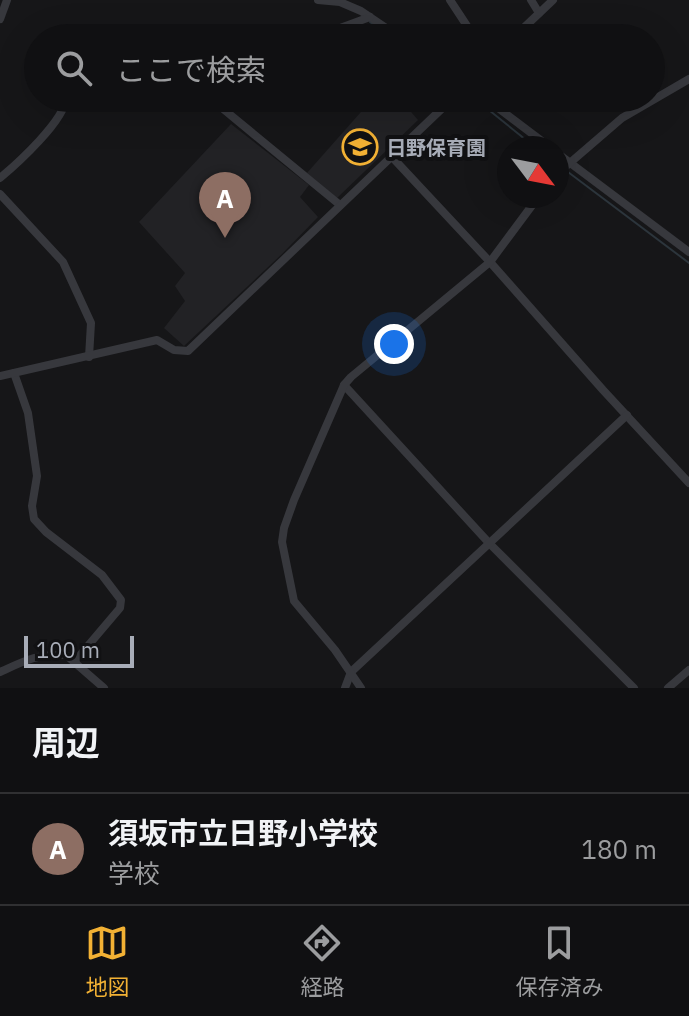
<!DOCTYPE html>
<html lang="ja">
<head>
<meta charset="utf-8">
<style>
  :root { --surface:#101012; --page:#19191b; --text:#f1f3f6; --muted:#9c9d9f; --line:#303032; --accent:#f2b134 }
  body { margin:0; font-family:"IBM Plex Sans","Noto Sans JP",sans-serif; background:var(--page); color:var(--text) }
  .compass { position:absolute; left:497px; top:136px; width:72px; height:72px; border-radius:50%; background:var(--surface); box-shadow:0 8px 32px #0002; rotate:122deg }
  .scale { position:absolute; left:24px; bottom:20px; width:110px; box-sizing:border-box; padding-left:8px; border:4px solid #a8adb8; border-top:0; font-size:22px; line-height:28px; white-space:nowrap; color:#a8adb8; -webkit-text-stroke:6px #111113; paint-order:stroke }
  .you { position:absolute; left:394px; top:344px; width:28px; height:28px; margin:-20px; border:6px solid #fff; border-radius:50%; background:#1a73e8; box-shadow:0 0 0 12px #1a73e833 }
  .badge { display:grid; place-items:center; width:52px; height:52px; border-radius:50%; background:var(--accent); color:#fff; font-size:26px; font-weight:700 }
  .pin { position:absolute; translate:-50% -66px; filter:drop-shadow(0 2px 4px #0008) }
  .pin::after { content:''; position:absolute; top:42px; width:28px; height:24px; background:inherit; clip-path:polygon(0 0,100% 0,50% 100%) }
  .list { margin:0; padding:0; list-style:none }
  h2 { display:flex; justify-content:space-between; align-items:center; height:104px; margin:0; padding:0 32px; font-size:34px }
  h2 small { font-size:26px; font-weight:400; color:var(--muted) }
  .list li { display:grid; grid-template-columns:52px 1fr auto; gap:24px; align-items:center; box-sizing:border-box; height:112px; padding:0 32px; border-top:2px solid var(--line) }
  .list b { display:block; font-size:30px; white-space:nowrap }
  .list p { margin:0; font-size:26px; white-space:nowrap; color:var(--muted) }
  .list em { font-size:26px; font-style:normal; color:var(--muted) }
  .icon { flex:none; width:44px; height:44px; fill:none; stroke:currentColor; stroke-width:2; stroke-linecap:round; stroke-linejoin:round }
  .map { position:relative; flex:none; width:689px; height:688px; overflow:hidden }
  .search { position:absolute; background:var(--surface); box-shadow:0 8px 32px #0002; left:24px; right:24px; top:24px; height:88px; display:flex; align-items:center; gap:20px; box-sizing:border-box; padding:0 28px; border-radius:44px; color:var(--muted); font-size:30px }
  .sheet { height:216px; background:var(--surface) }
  nav { display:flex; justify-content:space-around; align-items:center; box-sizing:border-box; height:112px; border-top:2px solid var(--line); background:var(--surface); font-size:22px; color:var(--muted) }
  nav a { display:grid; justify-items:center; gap:4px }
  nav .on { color:var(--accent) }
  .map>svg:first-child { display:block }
  .built { fill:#222225 }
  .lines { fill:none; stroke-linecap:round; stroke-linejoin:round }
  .stream { stroke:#2c353c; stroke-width:2 }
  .minor { stroke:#37383d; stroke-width:8 }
  .labels { text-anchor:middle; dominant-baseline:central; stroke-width:8; stroke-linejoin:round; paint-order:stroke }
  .poi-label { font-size:20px; font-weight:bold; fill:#a8adb8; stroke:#111113; text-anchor:start }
</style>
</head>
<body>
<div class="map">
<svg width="689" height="688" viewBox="0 0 689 688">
  <rect width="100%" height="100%" fill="#161618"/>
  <!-- built -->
  <g class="built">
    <polygon points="368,104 405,105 418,120 337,198 307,173"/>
    <polygon points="231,124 309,185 300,197 318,217 282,254 184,346 164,328 185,301 175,286 185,273 139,222"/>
  </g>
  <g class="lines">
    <!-- stream -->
    <g class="stream">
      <polyline points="370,22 392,38"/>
      <polyline points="474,98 536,148"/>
      <polyline points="564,169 689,263"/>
    </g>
    <!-- minor -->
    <g class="minor">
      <polyline points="318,0 340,2 361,11 401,38"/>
      <polyline points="450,0 475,38"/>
      <polyline points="531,0 539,13"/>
      <polyline points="0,19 7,0"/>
      <polyline points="313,38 370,17"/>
      <polyline points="513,38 553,0"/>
      <polyline points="222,98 219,103 222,108 340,205"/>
      <polyline points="485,98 551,148"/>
      <polyline points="557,153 689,252"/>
      <polyline points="392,157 490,262 603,390 689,483"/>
      <polyline points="557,174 622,118 689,79"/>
      <path d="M0,178c18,-15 65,-58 66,-80"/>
      <polyline points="0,194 63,262 91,323 89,357"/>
      <polyline points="14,373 28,413 37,476 32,506 34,519 46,532 102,575 121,600 120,608 75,661"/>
      <polyline points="0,376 157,340 174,350 188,351 453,98"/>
      <polyline points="344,385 489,543 634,688"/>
      <path d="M0,672c24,-11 39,-19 66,-17l38,33"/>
      <polyline points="345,688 351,672 627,415"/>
      <polyline points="361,688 335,650 294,601 282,542 284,528 294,500 344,385 351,377 490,262 539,196"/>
      <polyline points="668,688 689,670"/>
    </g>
  </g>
  <!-- icons -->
  <defs>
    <symbol id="school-ring" viewBox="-11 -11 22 22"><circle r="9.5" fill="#111113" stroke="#f2b134" stroke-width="1.5"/><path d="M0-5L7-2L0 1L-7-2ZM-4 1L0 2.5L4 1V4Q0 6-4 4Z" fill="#f2b134"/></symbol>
  </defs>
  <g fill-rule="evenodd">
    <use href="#school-ring" x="340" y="127" width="40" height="40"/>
  </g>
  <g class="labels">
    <!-- poi labels -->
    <g class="poi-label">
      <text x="386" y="147">日野保育園</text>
    </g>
  </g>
</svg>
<svg class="compass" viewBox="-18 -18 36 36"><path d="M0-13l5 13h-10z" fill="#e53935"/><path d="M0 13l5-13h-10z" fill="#9c9d9f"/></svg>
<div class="scale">100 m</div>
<div class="you"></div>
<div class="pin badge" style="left:225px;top:238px;background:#8d6e63">A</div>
<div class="search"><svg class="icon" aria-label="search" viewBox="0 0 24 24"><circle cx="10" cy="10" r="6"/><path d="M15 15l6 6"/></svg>ここで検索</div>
</div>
<section class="sheet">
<h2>周辺<small></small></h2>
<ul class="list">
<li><span class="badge" style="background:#8d6e63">A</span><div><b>須坂市立日野小学校</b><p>学校</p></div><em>180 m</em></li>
</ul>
</section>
<nav>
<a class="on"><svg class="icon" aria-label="map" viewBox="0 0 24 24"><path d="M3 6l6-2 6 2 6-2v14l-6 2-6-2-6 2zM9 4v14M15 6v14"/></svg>地図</a>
<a><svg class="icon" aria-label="directions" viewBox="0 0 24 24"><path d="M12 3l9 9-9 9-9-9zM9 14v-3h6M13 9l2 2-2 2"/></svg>経路</a>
<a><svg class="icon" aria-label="saved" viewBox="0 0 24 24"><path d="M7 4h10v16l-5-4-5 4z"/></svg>保存済み</a>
</nav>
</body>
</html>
